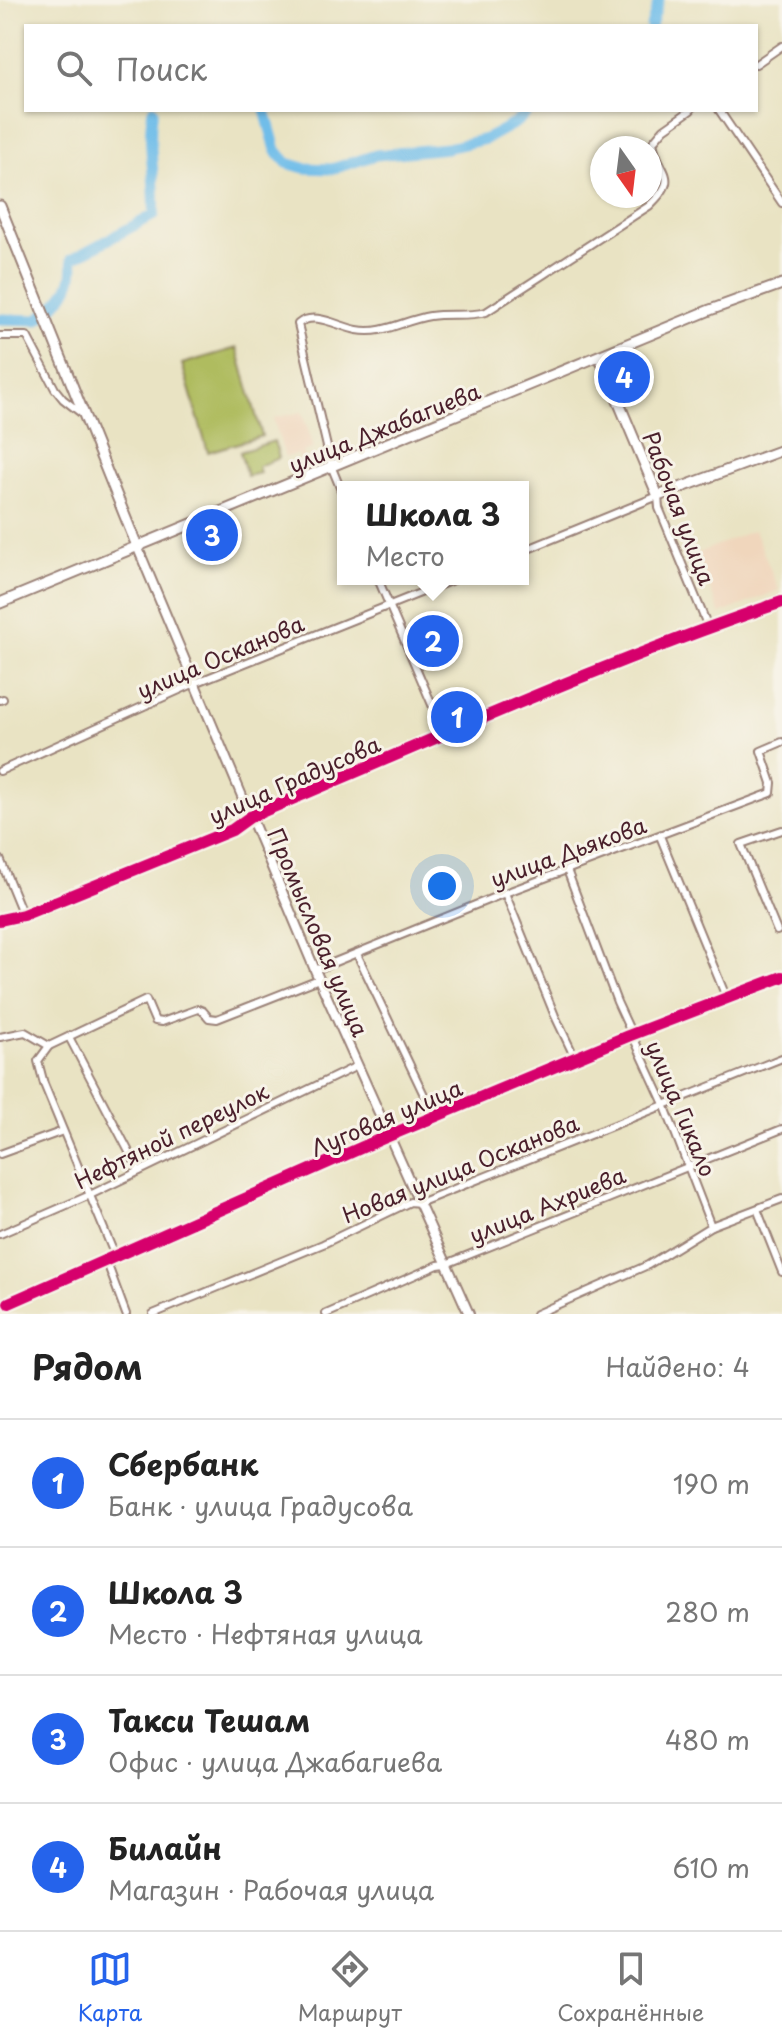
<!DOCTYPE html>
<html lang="ru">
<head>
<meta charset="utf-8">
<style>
  :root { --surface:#fff; --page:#f2f2f2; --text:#222; --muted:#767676; --line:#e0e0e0; --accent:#2563eb }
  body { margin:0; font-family:"Playpen Sans",sans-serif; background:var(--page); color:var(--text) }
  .compass { position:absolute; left:590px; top:136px; width:72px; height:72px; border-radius:50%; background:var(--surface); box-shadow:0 2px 6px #0004; rotate:166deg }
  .you { position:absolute; left:442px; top:886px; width:28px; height:28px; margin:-20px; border:6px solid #fff; border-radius:50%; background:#1a73e8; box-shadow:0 0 0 12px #1a73e833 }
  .badge { display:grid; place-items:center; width:52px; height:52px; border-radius:50%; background:var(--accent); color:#fff; font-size:26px; font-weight:700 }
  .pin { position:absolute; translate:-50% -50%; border:4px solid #fff; box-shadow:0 2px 8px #0006 }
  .popup { position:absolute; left:337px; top:481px; width:192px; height:104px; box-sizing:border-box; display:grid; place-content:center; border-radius:0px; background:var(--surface); filter:drop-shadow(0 2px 6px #0005); font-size:26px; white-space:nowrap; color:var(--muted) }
  .popup b { font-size:30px; color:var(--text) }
  .popup::after { content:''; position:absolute; left:50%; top:100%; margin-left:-16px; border:16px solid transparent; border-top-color:var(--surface) }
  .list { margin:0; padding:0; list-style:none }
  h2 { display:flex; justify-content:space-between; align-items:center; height:104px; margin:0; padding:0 32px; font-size:34px }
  h2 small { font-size:26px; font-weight:400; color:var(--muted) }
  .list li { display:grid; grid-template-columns:52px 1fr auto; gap:24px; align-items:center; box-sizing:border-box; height:128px; padding:0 32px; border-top:2px solid var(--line) }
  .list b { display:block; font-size:30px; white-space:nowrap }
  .list p { margin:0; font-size:26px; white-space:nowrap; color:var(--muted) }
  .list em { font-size:26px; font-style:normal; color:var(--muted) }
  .icon { flex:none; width:44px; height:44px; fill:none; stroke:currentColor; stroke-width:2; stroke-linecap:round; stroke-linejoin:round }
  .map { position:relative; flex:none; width:782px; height:1314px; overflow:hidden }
  .search { position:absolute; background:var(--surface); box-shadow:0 2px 6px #0004; left:24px; right:24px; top:24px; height:88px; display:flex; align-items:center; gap:20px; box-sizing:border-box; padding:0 28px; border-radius:0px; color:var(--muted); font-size:30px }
  .sheet { height:616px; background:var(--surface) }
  nav { display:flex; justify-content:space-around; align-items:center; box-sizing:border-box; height:112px; border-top:2px solid var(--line); background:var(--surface); font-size:22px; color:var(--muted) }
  nav a { display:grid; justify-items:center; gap:4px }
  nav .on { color:var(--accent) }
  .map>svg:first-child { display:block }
  .built { fill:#f0d6bc }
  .green { fill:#afbc5e; stroke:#7c6e44; stroke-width:2 }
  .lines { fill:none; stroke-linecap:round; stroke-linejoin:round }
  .river { stroke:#6fbde9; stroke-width:11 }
  .minor-casing { stroke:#9a8177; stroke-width:10 }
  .tertiary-casing { stroke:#9a8177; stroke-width:12 }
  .secondary-casing { stroke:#9a8177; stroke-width:13 }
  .minor { stroke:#fff; stroke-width:6 }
  .tertiary { stroke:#fff; stroke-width:8 }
  .secondary { stroke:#fff; stroke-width:9 }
  .cycleway-casing { stroke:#f7f3e8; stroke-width:17 }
  .cycleway { stroke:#d6006c; stroke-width:12 }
  .labels { text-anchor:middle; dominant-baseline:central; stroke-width:6; stroke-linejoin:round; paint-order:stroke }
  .street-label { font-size:22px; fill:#4a1f2b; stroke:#f7f3e8 }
</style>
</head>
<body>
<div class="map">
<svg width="782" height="1314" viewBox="0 0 782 1314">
  <rect width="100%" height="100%" fill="#f7f3e8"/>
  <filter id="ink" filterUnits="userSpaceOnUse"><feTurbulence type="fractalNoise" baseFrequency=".0125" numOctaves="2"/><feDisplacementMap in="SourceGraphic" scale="16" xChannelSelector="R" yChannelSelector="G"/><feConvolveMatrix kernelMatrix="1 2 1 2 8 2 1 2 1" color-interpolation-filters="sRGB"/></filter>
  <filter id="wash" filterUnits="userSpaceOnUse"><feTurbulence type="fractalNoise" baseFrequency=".006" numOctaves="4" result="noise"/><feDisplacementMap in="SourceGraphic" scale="32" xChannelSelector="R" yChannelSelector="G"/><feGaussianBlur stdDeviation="1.8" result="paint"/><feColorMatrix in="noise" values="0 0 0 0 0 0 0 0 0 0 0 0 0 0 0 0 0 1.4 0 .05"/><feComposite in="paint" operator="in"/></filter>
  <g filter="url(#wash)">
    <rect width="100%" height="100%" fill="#e9e3c3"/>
    <!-- built -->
    <g class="built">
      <polygon points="302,412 314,448 303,452 308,464 304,466 298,454 285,457 273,418"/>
      <polygon points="754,530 779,590 720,614 696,554"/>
    </g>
    <!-- green -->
    <g class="green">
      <polygon points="237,348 262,436 208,452 182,364"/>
      <polygon points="274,441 279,458 258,466 260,473 247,476 240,452"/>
    </g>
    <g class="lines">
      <!-- river -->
      <g class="river">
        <polyline points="651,26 659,0"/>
        <polyline points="265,110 276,150 287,163 304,168 332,169 376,155 447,148 486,139 515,123 530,110"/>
        <path d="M0,319l37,1c21,-16 40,-33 35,-61l82,-44c3,-34 -8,-71 -1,-105"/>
      </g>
    </g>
  </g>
  <g filter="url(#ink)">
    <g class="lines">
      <defs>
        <g id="minor">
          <polyline points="756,64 782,46"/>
          <polyline points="719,110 782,203"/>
          <polyline points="0,336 27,336 55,389 63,399 81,413"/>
          <path d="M343,495l-11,-27 -34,-144c16,-14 41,3 59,6 27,5 47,-10 73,-14 19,-3 37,1 56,-4l163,-106c33,-31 10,-30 4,-64l11,-13 27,-19"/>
          <polyline points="523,551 658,496 659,508 708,627"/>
          <polyline points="378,579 445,735"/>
          <polyline points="0,700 3,699"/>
          <polyline points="0,771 195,683 455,579"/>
          <polyline points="660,836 727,999"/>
          <polyline points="0,859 23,915"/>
          <polyline points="567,870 617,1002 664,1104 711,1226"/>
          <polyline points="505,893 555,1016 575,1058"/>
          <path d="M0,920l23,-5 209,-85 18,-13 16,-7c171,-72 341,-149 516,-208"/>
          <polyline points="777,931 741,844 782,830"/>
          <polyline points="357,954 435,1118"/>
          <polyline points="315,970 505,893 771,793 772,783 761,751 782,742"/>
          <polyline points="0,1037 25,1032 49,1046 146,1000 155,1021 162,1022 198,1009 203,1011 209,1018 217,1019 319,979"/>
          <polyline points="69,1037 139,1171"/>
          <polyline points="49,1046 38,1061 44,1084 115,1256"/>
          <polyline points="0,1154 63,1131"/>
          <polyline points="757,1209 782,1272"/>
          <polyline points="0,1234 90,1195 357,1066"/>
          <polyline points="106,1260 126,1314"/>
          <polyline points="9,1303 381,1139 628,1036 782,977"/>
          <polyline points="153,1314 323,1244 410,1202 419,1203 782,1058"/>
          <polyline points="326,1314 438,1265 446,1264 782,1129"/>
          <polyline points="536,1314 648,1265 711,1226 782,1199"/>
        </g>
        <polyline id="tertiary" points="137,546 315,970 469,1314"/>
        <g id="secondary">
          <polyline points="0,206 137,546"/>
          <polyline points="600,358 658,496 782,450"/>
          <polyline points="0,603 710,310 782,284"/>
        </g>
      </defs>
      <!-- minor casing -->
      <use href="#minor" class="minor-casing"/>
      <!-- tertiary casing -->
      <use href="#tertiary" class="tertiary-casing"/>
      <!-- secondary casing -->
      <use href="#secondary" class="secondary-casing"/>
      <!-- minor -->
      <use href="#minor" class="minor"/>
      <!-- tertiary -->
      <use href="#tertiary" class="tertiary"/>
      <!-- secondary -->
      <use href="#secondary" class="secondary"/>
      <defs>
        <g id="cycleway">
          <path d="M0,920l23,-5 209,-85 18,-13 16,-7c171,-72 341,-149 516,-208"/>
          <polyline points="9,1303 381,1139 628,1036 782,977"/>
        </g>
      </defs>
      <!-- cycleway casing -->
      <use href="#cycleway" class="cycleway-casing"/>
      <!-- cycleway -->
      <use href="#cycleway" class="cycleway"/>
    </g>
  </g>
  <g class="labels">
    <!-- street labels -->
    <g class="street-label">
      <text transform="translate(384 427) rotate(-22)">улица Джабагиева</text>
      <text transform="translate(680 508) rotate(69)">Рабочая улица</text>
      <text transform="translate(220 656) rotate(-23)">улица Осканова</text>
      <text transform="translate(294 779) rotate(-24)">улица Градусова</text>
      <text transform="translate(568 851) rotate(-20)">улица Дьякова</text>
      <text transform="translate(319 932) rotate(67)">Промысловая улица</text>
      <text transform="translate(682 1108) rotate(67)">улица Гикало</text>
      <text transform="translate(386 1117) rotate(-23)">Луговая улица</text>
      <text transform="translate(171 1135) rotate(-26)">Нефтяной переулок</text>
      <text transform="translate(460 1168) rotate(-22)">Новая улица Осканова</text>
      <text transform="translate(547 1204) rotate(-22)">улица Ахриева</text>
    </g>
  </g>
</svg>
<svg class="compass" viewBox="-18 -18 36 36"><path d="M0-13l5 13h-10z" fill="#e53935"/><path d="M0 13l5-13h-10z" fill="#767676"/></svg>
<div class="you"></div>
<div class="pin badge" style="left:457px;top:717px">1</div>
<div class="pin badge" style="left:433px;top:641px">2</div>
<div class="popup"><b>Школа 3</b>Место</div>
<div class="pin badge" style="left:212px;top:535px">3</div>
<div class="pin badge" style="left:624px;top:377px">4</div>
<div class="search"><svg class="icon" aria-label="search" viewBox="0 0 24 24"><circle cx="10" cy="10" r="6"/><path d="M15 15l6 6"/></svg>Поиск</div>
</div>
<section class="sheet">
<h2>Рядом<small>Найдено: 4</small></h2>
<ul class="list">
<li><span class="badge">1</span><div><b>Сбербанк</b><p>Банк · улица Градусова</p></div><em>190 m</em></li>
<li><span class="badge">2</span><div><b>Школа 3</b><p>Место · Нефтяная улица</p></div><em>280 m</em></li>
<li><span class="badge">3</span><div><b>Такси Тешам</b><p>Офис · улица Джабагиева</p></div><em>480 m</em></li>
<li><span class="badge">4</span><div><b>Билайн</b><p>Магазин · Рабочая улица</p></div><em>610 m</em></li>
</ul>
</section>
<nav>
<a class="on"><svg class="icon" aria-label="map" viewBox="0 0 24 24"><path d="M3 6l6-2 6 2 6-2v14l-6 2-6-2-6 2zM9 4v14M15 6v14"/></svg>Карта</a>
<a><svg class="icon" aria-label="directions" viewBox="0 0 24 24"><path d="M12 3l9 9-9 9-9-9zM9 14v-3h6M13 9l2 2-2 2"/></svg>Маршрут</a>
<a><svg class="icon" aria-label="saved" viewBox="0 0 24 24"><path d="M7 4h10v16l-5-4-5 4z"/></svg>Сохранённые</a>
</nav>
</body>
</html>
